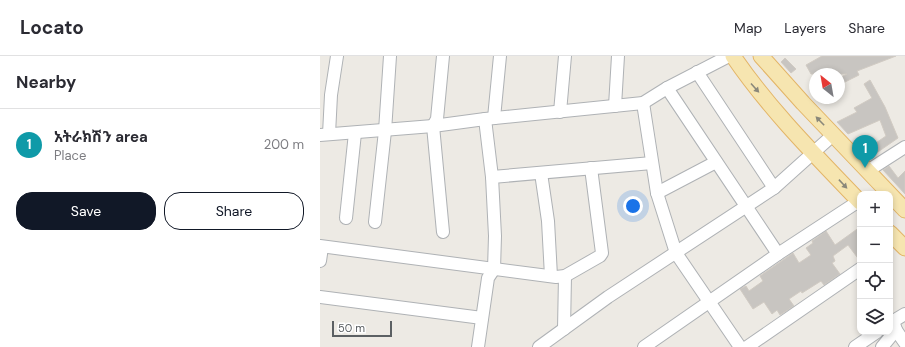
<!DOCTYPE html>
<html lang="en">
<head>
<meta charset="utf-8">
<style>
  :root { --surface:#fff; --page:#f2f2f3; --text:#2b2b33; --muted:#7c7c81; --line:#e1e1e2; --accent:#111827 }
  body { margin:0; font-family:"DM Sans","Noto Sans Ethiopic",sans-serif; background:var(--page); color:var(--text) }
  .controls { position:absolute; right:12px; bottom:12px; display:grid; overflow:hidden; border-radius:8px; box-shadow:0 2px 6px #0003 }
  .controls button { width:36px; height:36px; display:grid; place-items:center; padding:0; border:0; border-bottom:1px solid var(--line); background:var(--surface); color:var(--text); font:20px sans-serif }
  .compass { position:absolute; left:489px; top:12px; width:36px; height:36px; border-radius:50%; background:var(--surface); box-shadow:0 2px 6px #0003; rotate:329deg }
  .scale { position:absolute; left:12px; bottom:10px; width:60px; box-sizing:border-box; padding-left:4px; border:2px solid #5c6063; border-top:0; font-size:11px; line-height:14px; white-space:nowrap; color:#5c6063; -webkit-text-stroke:3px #fff; paint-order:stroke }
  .you { position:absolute; left:313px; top:150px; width:14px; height:14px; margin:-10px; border:3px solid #fff; border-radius:50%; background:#1a73e8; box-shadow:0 0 0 6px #1a73e833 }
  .badge { display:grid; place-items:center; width:26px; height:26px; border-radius:50%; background:var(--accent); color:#fff; font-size:13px; font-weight:700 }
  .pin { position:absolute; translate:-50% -33px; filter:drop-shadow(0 1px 2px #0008) }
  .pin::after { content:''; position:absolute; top:21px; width:14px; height:12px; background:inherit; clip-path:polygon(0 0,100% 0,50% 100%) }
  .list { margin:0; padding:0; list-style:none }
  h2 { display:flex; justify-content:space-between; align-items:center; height:52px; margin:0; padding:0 16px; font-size:17px }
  h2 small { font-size:13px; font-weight:400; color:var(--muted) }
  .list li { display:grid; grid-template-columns:26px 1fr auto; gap:12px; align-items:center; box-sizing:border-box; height:72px; padding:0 16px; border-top:1px solid var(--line) }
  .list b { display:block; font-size:15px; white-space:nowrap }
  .list p { margin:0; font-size:13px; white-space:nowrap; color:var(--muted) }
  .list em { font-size:13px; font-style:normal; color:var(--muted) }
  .actions { display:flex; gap:8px; padding:12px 16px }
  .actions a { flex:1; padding:9px 0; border:1px solid var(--accent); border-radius:16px; text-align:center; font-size:14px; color:var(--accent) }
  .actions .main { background:var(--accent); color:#fff }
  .icon { flex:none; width:22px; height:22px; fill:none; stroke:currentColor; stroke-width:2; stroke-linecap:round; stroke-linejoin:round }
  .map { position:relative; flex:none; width:585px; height:291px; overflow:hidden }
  header { display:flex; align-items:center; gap:24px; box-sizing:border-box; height:56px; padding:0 20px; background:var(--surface); border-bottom:1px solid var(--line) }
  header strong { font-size:19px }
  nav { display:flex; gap:22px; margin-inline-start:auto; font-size:14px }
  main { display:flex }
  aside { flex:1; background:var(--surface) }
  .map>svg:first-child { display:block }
  .building { fill:#c8c5c1; stroke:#d1cbc3 }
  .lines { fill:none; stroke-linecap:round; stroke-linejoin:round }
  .minor-casing { stroke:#afb2b5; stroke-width:14 }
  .major-casing { stroke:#e3b567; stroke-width:17 }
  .minor { stroke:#fff; stroke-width:12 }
  .major { stroke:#f6e5b0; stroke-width:15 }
  .oneway { fill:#8a887a }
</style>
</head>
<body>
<header>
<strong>Locato</strong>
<nav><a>Map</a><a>Layers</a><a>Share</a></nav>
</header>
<main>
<aside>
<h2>Nearby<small></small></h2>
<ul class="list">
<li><span class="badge" style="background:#0f9aa8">1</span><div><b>አትራክሽን area</b><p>Place</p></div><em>200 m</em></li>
</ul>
<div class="actions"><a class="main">Save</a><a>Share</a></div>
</aside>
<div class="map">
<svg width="585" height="291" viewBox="0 0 585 291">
  <rect width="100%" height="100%" fill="#edeae4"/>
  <!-- building -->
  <g class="building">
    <polygon points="502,0 576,0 537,15 539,19 519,29 519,22 527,18 491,18 486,9"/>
    <polygon points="465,2 476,13 471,17 461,6"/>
    <polygon points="550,24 565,51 578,82 552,100 547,93 566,80 560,64 528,78 517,66 537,56 534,52 552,42 544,28"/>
    <polygon points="569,110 578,122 585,115 585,138 563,114"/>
    <polygon points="540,171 540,205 528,189 513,200 515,205 512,207 520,218 504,229 501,225 482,237 481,235 469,243 474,250 460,259 457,254 452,258 444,246 433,253 420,233 426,230 429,235 443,225 440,220 473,197 479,207 491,199 486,192 493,187 492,185 506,175 515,189"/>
  </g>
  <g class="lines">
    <defs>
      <g id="minor">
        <polyline points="377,16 454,132"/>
        <polyline points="347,32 458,198"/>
        <polyline points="323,47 337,137 356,197 420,291"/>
        <polyline points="295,50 298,0"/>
        <polyline points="240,56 245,0"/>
        <polyline points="174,62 180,0"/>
        <polyline points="9,78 11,39 17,0"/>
        <polyline points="0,79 113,70 165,63 323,47 347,32 409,0"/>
        <polyline points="549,114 585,91"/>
        <polyline points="221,117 228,165 231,220"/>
        <polyline points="172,121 332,107"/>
        <polyline points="337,137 396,106"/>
        <polyline points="26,162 35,77"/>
        <polyline points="55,166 65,75 70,0"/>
        <polyline points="123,176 113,70 117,63 123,0"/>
        <polyline points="0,190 236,221 245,220 280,200 282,197 271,112"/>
        <polyline points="0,205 2,191"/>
        <polyline points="0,241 162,262"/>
        <polyline points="573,265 576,274 585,287"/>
        <polyline points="570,267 585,258"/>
        <polyline points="244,273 245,220"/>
        <polyline points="158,291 168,222 174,213 175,180 172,121 165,63"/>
        <polyline points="219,291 288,241 454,132 513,79"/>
        <polyline points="324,291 458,198 539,145"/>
        <polyline points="427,291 540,213"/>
        <polyline points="535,291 557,276"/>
        <polyline points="562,291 576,274"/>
      </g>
      <g id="major">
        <path d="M413,0c36,53 83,100 127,146"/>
        <polyline points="441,0 483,47 585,154"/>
        <polyline points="570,177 585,192"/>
      </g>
    </defs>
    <!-- minor casing -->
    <use href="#minor" class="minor-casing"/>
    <!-- major casing -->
    <use href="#major" class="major-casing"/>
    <!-- minor -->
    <use href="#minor" class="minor"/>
    <!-- major -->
    <use href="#major" class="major"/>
  </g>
  <!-- one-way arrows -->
  <defs><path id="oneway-solid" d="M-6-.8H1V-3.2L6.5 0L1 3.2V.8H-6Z"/></defs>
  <g class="oneway">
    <use href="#oneway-solid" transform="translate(435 32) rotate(48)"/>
    <use href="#oneway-solid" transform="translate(500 65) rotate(-134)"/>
    <use href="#oneway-solid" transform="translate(523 128) rotate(47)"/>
  </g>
</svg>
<div class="controls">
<button>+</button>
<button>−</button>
<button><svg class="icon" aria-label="locate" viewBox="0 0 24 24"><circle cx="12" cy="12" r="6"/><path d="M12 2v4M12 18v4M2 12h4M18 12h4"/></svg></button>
<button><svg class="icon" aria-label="layers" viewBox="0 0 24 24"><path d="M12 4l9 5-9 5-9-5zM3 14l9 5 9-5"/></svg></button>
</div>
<svg class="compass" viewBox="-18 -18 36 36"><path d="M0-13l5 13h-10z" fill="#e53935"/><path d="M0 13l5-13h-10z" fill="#7c7c81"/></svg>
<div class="scale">50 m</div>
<div class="you"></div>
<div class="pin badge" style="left:545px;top:112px;background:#0f9aa8">1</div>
</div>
</main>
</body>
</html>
